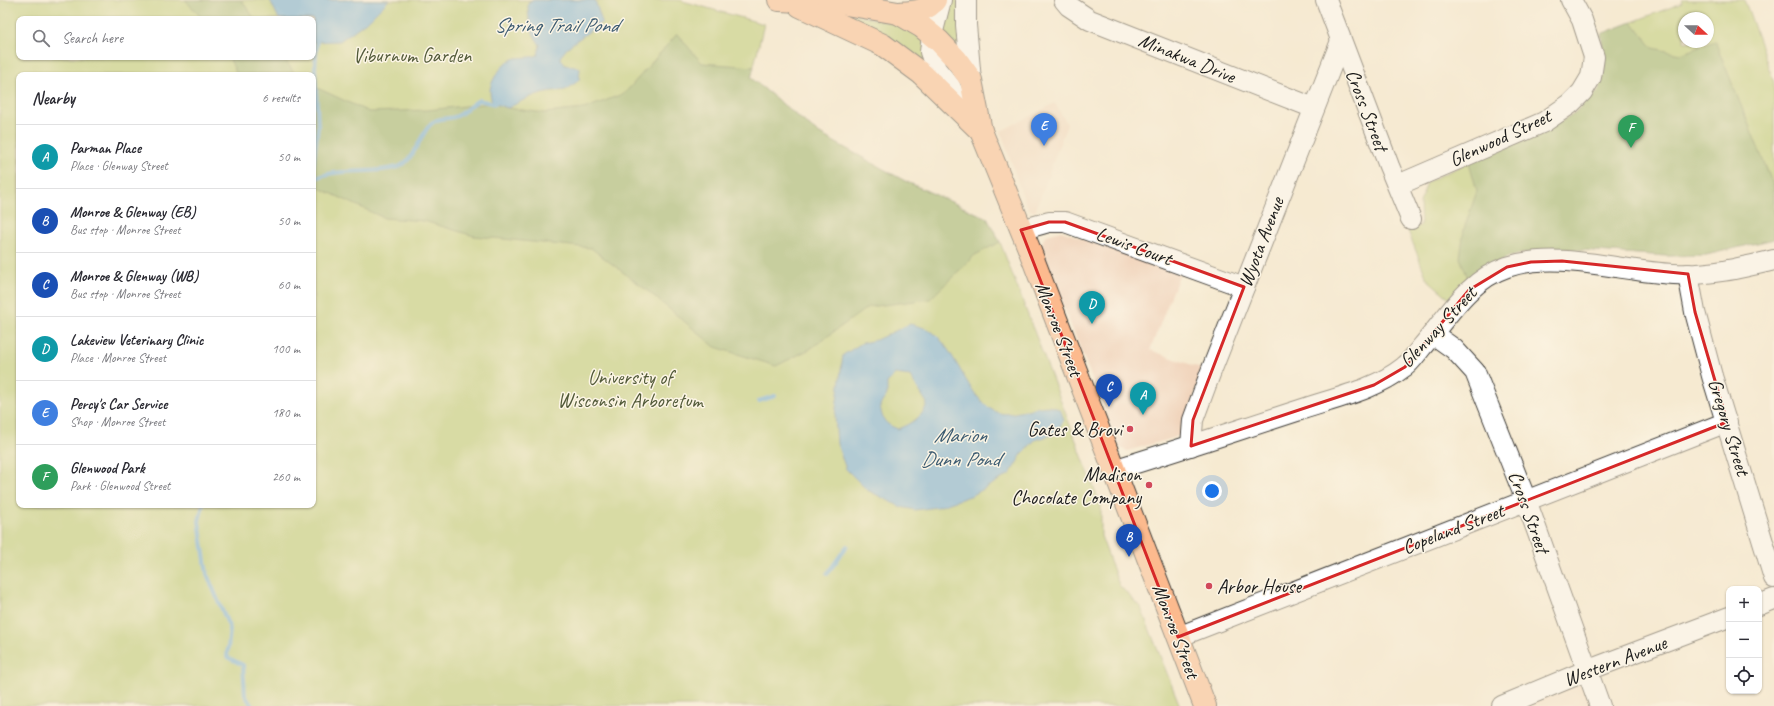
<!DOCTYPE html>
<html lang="en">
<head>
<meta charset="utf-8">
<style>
  :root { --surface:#fff; --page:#f2f2f3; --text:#2b2b33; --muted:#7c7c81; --line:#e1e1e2; --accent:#0b8043 }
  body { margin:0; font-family:Caveat,sans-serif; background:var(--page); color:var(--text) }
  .controls { position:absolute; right:12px; bottom:12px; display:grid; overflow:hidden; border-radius:8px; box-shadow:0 1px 3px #0004 }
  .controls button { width:36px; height:36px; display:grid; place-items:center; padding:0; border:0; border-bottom:1px solid var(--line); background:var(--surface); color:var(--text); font:20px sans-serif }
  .compass { position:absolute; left:1678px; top:12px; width:36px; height:36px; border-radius:50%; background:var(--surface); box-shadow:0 1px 3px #0004; rotate:111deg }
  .you { position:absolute; left:1212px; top:491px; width:14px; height:14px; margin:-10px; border:3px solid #fff; border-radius:50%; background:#1a73e8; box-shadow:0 0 0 6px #1a73e833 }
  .badge { display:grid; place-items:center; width:26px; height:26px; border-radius:50%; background:var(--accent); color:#fff; font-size:13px; font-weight:700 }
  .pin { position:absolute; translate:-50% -33px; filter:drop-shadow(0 1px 2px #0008) }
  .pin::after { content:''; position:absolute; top:21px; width:14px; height:12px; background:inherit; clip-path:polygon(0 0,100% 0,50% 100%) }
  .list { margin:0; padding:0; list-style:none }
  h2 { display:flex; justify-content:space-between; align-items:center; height:52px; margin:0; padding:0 16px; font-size:17px }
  h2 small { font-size:13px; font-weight:400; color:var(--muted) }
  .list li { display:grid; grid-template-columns:26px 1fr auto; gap:12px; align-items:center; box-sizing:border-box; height:64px; padding:0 16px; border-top:1px solid var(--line) }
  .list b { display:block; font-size:15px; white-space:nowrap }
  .list p { margin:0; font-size:13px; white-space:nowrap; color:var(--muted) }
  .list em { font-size:13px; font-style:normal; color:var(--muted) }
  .icon { flex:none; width:22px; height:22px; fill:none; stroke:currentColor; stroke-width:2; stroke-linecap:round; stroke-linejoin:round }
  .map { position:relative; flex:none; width:1774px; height:706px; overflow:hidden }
  .search { position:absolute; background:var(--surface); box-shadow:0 1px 3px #0004; left:16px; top:16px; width:300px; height:44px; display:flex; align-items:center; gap:10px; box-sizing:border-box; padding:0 14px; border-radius:8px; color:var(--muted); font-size:15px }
  .panel { position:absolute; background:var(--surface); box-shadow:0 1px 3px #0004; left:16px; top:72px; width:300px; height:436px; border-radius:8px }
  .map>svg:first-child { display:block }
  .built { fill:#f1d5bd }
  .green { fill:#b4c96d; stroke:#687244; fill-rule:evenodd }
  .forest { fill:#8fad60; stroke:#56643e }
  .water { fill:#62a7d8; stroke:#3f627a; fill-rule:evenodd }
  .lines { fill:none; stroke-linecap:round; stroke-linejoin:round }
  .stream { stroke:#62a7d8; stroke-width:4 }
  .minor-casing { stroke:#3d3b37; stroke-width:22 }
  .major-casing { stroke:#3d3b37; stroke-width:24 }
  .minor { stroke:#fff; stroke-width:20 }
  .major { stroke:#fcba8e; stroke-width:22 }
  .marked { fill:none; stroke:#d62828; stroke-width:3; stroke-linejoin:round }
  .poi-dot { fill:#d1495b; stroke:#fcf5e5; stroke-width:1.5 }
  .labels { text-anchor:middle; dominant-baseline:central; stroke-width:3; stroke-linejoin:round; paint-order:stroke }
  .park-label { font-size:20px; fill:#515938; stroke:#fcf5e5 }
  .street-label { font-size:20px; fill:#1c1c1c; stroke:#fcf5e5 }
  .poi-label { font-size:20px; fill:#1c1c1c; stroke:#fcf5e5; text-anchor:end }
  .water-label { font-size:21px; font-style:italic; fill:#3c5b71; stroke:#fcf5e5 }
</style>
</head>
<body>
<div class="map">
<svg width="1774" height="706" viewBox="0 0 1774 706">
  <rect width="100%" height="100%" fill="#fcf5e5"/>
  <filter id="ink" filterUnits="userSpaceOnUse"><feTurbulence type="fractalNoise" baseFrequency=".025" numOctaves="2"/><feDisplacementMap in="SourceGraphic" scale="8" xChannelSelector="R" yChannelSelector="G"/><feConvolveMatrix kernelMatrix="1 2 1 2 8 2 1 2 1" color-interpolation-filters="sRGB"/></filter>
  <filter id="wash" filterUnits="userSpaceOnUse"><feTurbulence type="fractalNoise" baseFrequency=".012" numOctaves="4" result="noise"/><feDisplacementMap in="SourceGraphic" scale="16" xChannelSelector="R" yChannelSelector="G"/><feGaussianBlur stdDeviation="0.9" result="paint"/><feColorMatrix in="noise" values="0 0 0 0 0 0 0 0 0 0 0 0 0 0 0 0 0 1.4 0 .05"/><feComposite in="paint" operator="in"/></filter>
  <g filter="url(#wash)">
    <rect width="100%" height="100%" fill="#f6ead1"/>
    <!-- built -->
    <g class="built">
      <polygon points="1055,103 1067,124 1035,212 1029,209 1024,200 1001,131"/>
      <polygon points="1061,231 1180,273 1150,350 1203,369 1184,427 1179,435 1174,438 1127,451 1119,447 1043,254 1041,247 1043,240 1047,235"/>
      <polygon points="1586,671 1600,706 1502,706"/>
    </g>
    <!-- green -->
    <g class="green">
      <path d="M0,0h679l85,24 -13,54 67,55 87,48 82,37 13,24 101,264v30l18,49 22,23 39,98h-1180zM19,19h294v38h-294zM19,75h294v430h-294z"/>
      <polygon points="946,0 959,0 964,59 938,32"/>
      <path d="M1681,0h63l5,12 25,71v156l-68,16 -39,1 -113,-8 -44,8 -42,22 -19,20 -22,-19 -19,-48 13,-6 -1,-22 7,-21 42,-20 71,-27 34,-22 25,-23 6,-26 -4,-30 81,-31zM1684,18h24v24h-24z"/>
      <polygon points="827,9 902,25 924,39 931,73"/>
    </g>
    <!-- forest -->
    <g class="forest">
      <polygon points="185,0 241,0 255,19 203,19"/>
      <polygon points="1632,22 1653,48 1681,54 1715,41 1774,187 1774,239 1706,255 1667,256 1554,248 1510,256 1468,278 1460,258 1464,229 1477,191 1469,162 1540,135 1574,113 1599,90 1605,64 1601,34"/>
      <polygon points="677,34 702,63 754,67 751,78 818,133 905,181 987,218 1000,242 975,255 930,299 868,307 810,349 776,366 715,347 649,292 591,248 474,236 424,221 384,218 313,185 313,86 369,112 428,110 492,103 508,108 544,113 584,109 625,93"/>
      <polygon points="229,57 283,57 296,75 237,75"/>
    </g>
    <!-- water -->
    <g class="water">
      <polygon points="270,0 389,0 370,19 340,41 313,42 313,19 279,19"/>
      <path d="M532,0h63l7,22 -33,24 -9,11 5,8 15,3 -1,12c-19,16 -13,8 -33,12 -14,3 -26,10 -38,16l-16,-5c-1,-4 -2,-9 -2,-13 1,-11 15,-30 26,-32 7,-1 14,0 22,-3l2,-10c-10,-14 -12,-25 -12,-42z"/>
      <path d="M910,324c8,2 18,4 25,10 22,20 33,63 59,77 21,11 49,-15 67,0l3,9 -9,14 -20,6 -13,14 -12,20 -37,21 -35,12 -23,3 -14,-3 -34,-17 -21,-21 -9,-25 -2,-28 8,-61 19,-12 14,-3zM895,374l15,2 17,27c-4,15 -16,20 -29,26 -14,-5 -16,-10 -18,-24l7,-10v-12z"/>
    </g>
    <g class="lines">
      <!-- stream -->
      <g class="stream">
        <polyline points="313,168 318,127 315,68 317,42"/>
        <path d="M313,179c26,-12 57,-4 85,-12 15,-5 21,-29 31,-41 8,-10 19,-6 28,-10 8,-4 14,-12 22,-16l16,4"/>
        <polyline points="759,401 775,396"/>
        <polyline points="203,505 199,521 207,574 230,629 227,657 243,665 245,695 252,706"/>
        <polyline points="827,574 847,546"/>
      </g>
    </g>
  </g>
  <g filter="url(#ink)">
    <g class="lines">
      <defs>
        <g id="minor">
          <polyline points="941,0 932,35 930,52 936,69 950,86 960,108"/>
          <polyline points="966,0 966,25 971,80"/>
          <polyline points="1064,0 1069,6 1090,20 1314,108"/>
          <polyline points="1326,0 1389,166 1411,219"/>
          <polyline points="1398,185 1544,122 1570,104 1582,92 1591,77 1594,57 1582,20 1571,0"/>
          <polyline points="1021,230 1049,222 1065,222 1244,287"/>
          <polyline points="1688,274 1695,312 1712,376 1774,578"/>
          <polyline points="1433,334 1454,349 1475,372 1526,500 1600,706"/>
          <polyline points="1191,446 1193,420 1210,374 1341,41"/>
          <path d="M1113,470c63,-19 125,-40 187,-60 35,-12 75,-20 104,-43 7,-5 12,-13 17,-19 26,-30 47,-68 86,-81 51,-17 115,5 167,7 34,2 67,-6 100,-14"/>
          <polyline points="1759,605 1774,599"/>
          <polyline points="1178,637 1727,422"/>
          <polyline points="1502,706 1586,671 1729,617"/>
        </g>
        <g id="major">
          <polyline points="779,0 840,3 898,13 922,27 939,41 956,59 971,80 981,131 1028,246 1205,706"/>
          <polyline points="800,6 883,45 922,74 981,131"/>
          <path d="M898,13c14,-1 29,-1 37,-13"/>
        </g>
      </defs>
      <!-- minor casing -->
      <use href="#minor" class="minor-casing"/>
      <!-- major casing -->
      <use href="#major" class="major-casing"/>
      <!-- minor -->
      <use href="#minor" class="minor"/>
      <!-- major -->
      <use href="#major" class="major"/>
    </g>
  </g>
  <!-- marked area -->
  <path d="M0 0H1774V706H0ZM1049,222h16l179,65 -51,133 -2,26 183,-61 31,-18 64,-77 38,-23 24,-5 31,-1 126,13 7,38 32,110 -549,215 -157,-407z" fill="#f6ead1" fill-opacity=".55" fill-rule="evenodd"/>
  <path class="marked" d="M1049,222h16l179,65 -51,133 -2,26 183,-61 31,-18 64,-77 38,-23 24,-5 31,-1 126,13 7,38 32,110 -549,215 -157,-407z"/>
  <!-- markers -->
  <g class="poi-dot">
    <circle cx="1130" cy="429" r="4"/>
    <circle cx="1149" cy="485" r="4"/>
    <circle cx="1209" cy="586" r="4"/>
  </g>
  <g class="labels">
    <!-- park labels -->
    <g class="park-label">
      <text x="412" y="55">Viburnum Garden</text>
      <text x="630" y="377">University of<tspan x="630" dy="23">Wisconsin Arboretum</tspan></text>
    </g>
    <!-- street labels -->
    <g class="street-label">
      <text transform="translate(1187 58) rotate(22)">Minakwa Drive</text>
      <text transform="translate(1367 110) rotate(69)">Cross Street</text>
      <text transform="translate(1500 138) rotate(-25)">Glenwood Street</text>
      <text transform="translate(1261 242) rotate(-69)">Wyota Avenue</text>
      <text transform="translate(1134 246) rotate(20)">Lewis Court</text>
      <text transform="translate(1438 327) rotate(-47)">Glenway Street</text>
      <text transform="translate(1059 329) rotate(69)">Monroe Street</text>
      <text transform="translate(1729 427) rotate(73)">Gregory Street</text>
      <text transform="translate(1529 512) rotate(70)">Cross Street</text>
      <text transform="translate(1453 529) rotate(-21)">Copeland Street</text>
      <text transform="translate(1176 631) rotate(69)">Monroe Street</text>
      <text transform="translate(1615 661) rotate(-21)">Western Avenue</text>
    </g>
    <!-- poi labels -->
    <g class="poi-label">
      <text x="1122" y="429">Gates &amp; Brovi</text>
      <text x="1141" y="474">Madison<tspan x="1141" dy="23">Chocolate Company</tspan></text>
      <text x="1217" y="586" text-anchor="start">Arbor House</text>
    </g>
    <!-- water labels -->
    <g class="water-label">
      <text x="556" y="25">Spring Trail Pond</text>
      <text x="960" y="435">Marion<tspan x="960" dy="24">Dunn Pond</tspan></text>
    </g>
  </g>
</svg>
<div class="controls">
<button>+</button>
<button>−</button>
<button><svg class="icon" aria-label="locate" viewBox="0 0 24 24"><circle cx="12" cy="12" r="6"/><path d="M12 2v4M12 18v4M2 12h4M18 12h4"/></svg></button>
</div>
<svg class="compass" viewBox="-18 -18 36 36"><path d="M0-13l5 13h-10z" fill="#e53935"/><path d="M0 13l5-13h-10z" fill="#7c7c81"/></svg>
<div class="you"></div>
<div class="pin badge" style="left:1143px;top:415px;background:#0f9aa8">A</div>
<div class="pin badge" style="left:1129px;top:557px;background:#1a4fb4">B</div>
<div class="pin badge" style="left:1109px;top:407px;background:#1a4fb4">C</div>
<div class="pin badge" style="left:1092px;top:324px;background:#0f9aa8">D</div>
<div class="pin badge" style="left:1044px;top:146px;background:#3f7fe0">E</div>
<div class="pin badge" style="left:1631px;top:148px;background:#2e9e5b">F</div>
<div class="search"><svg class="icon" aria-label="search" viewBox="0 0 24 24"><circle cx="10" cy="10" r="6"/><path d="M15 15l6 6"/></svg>Search here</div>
<section class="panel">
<h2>Nearby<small>6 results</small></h2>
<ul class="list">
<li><span class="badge" style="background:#0f9aa8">A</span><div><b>Parman Place</b><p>Place · Glenway Street</p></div><em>50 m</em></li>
<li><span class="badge" style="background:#1a4fb4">B</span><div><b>Monroe &amp; Glenway (EB)</b><p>Bus stop · Monroe Street</p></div><em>50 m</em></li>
<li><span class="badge" style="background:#1a4fb4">C</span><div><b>Monroe &amp; Glenway (WB)</b><p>Bus stop · Monroe Street</p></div><em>60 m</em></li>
<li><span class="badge" style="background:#0f9aa8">D</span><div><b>Lakeview Veterinary Clinic</b><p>Place · Monroe Street</p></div><em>100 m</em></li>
<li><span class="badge" style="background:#3f7fe0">E</span><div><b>Percy's Car Service</b><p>Shop · Monroe Street</p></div><em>180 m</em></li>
<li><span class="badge" style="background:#2e9e5b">F</span><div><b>Glenwood Park</b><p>Park · Glenwood Street</p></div><em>260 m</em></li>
</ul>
</section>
</div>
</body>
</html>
